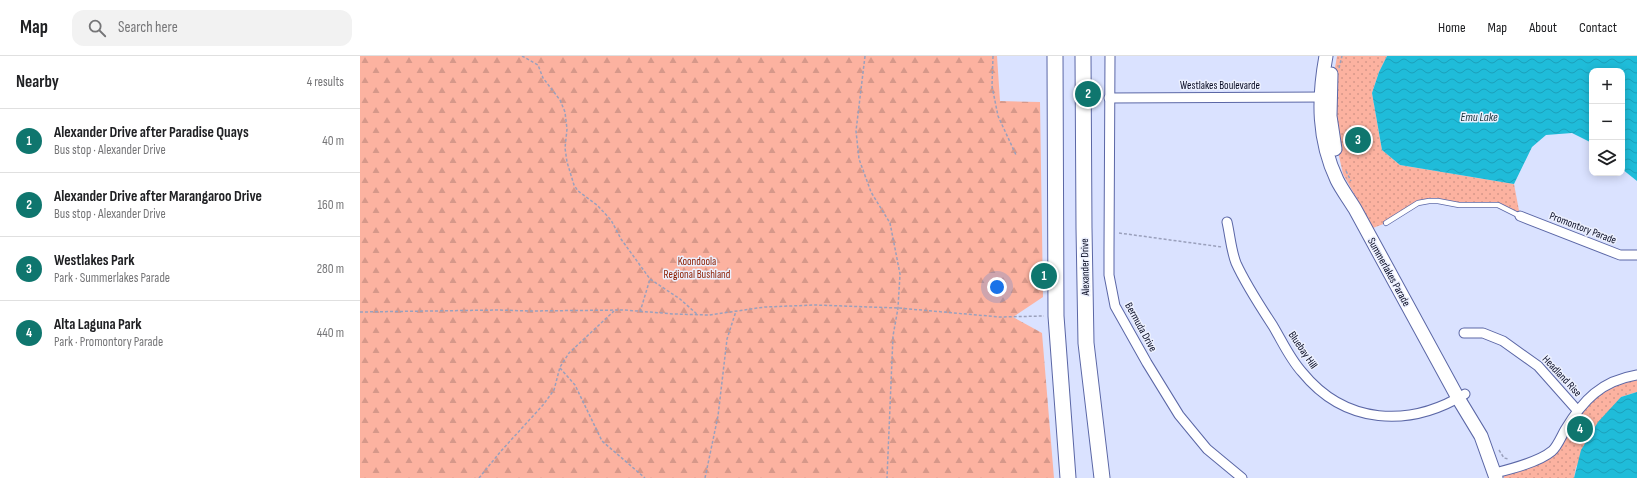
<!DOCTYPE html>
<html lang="en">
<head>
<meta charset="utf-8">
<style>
  :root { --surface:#fff; --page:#f2f2f2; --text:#202124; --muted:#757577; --line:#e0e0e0; --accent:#0f766e }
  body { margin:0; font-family:"Sofia Sans Condensed",sans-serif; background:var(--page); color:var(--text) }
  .controls { position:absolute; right:12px; top:12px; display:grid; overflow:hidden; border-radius:8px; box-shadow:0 2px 10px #0003 }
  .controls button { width:36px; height:36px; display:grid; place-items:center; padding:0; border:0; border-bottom:1px solid var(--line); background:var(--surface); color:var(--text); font:20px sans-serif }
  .you { position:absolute; left:637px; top:231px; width:14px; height:14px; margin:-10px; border:3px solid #fff; border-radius:50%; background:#1a73e8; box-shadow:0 0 0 6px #1a73e833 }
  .badge { display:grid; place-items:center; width:26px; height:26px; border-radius:50%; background:var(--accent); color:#fff; font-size:13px; font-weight:700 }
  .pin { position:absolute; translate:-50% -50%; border:2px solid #fff; box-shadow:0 1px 4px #0006 }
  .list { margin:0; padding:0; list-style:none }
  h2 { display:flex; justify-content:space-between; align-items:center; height:52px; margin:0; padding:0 16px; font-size:17px }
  h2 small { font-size:13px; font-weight:400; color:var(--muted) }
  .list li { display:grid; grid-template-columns:26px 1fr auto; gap:12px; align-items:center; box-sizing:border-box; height:64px; padding:0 16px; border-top:1px solid var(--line) }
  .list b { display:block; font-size:15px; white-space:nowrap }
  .list p { margin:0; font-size:13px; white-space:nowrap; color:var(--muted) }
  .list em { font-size:13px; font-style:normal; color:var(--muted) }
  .icon { flex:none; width:22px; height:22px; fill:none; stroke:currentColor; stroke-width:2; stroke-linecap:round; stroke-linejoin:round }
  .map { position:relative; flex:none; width:1277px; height:422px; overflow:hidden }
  header { display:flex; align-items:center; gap:24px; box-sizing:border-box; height:56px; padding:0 20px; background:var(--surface); border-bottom:1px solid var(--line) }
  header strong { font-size:19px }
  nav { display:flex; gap:22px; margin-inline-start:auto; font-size:14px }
  .search { width:280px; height:36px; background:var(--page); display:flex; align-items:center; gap:10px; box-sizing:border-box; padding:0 14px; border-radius:12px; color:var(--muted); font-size:15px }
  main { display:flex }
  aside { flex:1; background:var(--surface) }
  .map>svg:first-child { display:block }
  .grass { fill:url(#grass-dots) }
  .forest { fill:url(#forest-firs) }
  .water { fill:url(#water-waves) }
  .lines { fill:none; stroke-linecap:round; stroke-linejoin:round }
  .lane-casing { stroke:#5b67a6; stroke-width:6 }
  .street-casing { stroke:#5b67a6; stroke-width:11 }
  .secondary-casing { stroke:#5b67a6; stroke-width:15 }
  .primary-casing { stroke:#5b67a6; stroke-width:17 }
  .path { stroke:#9aa0bc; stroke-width:1.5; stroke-dasharray:3 2; stroke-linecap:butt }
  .lane { stroke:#fff; stroke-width:4.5 }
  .street { stroke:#fff; stroke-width:9 }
  .secondary { stroke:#fff; stroke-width:13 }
  .primary { stroke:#fff; stroke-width:15 }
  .labels { text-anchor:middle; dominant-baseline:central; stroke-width:3; stroke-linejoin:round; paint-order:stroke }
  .street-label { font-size:11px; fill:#080b23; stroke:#ecf0fe }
  .park-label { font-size:11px; fill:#8d2003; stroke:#ecf0fe }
  .water-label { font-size:12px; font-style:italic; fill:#16333a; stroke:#ecf0fe }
</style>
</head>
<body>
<header>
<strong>Map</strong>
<div class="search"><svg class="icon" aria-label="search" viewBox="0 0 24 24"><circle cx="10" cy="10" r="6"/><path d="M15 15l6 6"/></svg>Search here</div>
<nav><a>Home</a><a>Map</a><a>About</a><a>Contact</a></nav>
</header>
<main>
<aside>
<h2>Nearby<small>4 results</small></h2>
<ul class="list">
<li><span class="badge">1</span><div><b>Alexander Drive after Paradise Quays</b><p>Bus stop · Alexander Drive</p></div><em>40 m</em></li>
<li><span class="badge">2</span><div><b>Alexander Drive after Marangaroo Drive</b><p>Bus stop · Alexander Drive</p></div><em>160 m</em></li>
<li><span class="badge">3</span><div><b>Westlakes Park</b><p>Park · Summerlakes Parade</p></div><em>280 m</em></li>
<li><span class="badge">4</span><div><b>Alta Laguna Park</b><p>Park · Promontory Parade</p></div><em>440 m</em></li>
</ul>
</aside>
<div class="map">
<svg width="1277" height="422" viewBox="0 0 1277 422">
  <defs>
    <pattern id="grass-dots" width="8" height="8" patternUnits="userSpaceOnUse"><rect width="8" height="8" fill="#fcb2a0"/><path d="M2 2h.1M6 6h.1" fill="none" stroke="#d6988a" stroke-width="1.8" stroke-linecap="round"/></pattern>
    <pattern id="forest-firs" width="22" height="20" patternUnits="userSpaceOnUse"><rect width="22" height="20" fill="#fcb2a0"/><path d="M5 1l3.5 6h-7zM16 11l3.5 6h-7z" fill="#d6988a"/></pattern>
    <pattern id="water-waves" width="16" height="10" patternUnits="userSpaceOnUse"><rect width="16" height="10" fill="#1fbcd9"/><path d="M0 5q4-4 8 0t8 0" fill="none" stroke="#1ba0ba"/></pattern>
  </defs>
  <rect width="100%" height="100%" fill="#dae2ff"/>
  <!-- grass -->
  <g class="grass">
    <polygon points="977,0 1027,0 1019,16 1012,37 1022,94 1040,109 1154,128 1160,160 1138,149 1099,149 1078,145 1058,147 1026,167 1013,172 983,118 970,60 970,41"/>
    <polygon points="1277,319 1277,336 1261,341 1216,411 1214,422 1144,422 1142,415 1183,401 1231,339"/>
  </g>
  <!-- forest -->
  <polygon class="forest" points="0,0 637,0 640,45 680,46 683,241 653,261 682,277 694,422 0,422"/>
  <!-- water -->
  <g class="water">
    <polygon points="1027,0 1277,0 1277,125 1262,113 1262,15 1232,15 1232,87 1212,77 1186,79 1172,91 1154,128 1040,109 1022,94 1012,37 1019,16"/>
    <polygon points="1277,336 1277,422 1214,422 1221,394 1238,366 1261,341"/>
  </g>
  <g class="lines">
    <defs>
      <polyline id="lane" points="1026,167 1058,147 1069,145 1078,145 1099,149 1138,149 1160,160"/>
      <g id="street">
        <polyline points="750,0 749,194 749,219 755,250 787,307 819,359 847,393 882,422"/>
        <polyline points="749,42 966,41"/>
        <polyline points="1160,160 1260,199 1277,199"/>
        <path d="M867,166c3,13 4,28 9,41 10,22 24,43 37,63 9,15 17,33 29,46 43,53 107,56 163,22"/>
        <polyline points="1104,277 1123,277 1143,285 1178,310 1217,354"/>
        <path d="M1135,417c16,-4 44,-11 57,-22 5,-4 9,-14 13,-21 18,-30 36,-49 72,-55"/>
      </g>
      <g id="secondary">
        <path d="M966,0c-8,43 -8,84 11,124 5,10 12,19 18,29l103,189 23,38 15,42"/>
        <polyline points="971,18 970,60 975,93"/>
      </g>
      <g id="primary">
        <polyline points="695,0 696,260 708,422"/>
        <polyline points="723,0 724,172 726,287 742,422"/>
      </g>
    </defs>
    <!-- lane casing -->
    <use href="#lane" class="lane-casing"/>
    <!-- street casing -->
    <use href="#street" class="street-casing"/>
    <!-- secondary casing -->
    <use href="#secondary" class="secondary-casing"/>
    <!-- primary casing -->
    <use href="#primary" class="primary-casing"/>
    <!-- path -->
    <g class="path">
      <polyline points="162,0 178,9 183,22 200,44 205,56 207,73 205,92 207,106 214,129 218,135 237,149 251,164 261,183 290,223 320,243 338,259"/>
      <polyline points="505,0 496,75 499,103 511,136 530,167 540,218 538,252 533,280 527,422"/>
      <polyline points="633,0 632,30 638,60 656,99"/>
      <polyline points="979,12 982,0"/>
      <polyline points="986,115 991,125"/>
      <polyline points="759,177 862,191"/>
      <polyline points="0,256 139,254 169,255 264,254 314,258 349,259 405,251 455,249 538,252 640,261 684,260"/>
      <polyline points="280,256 290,223"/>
      <polyline points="200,312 215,329 242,385 285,422"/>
      <polyline points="1139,394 1144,402 1149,403"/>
      <polyline points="119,422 141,395 183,349 194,334 200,311 209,297 254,255"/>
      <polyline points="345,422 358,360 367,283 376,255"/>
    </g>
    <!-- lane -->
    <use href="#lane" class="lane"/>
    <!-- street -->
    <use href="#street" class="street"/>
    <!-- secondary -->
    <use href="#secondary" class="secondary"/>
    <!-- primary -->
    <use href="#primary" class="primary"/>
  </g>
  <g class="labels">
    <!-- street labels -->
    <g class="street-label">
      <text x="860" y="29">Westlakes Boulevarde</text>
      <text transform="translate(1223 172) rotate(21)">Promontory Parade</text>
      <text transform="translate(725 211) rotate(-91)">Alexander Drive</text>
      <text transform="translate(1029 216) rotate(61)">Summerlakes Parade</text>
      <text transform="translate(781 271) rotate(61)">Bermuda Drive</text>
      <text transform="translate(943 294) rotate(56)">Bluebay Hill</text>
      <text transform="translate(1202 320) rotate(47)">Headland Rise</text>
    </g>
    <!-- park labels -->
    <g class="park-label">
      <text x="337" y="205">Koondoola<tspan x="337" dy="13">Regional Bushland</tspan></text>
    </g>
    <!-- water labels -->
    <g class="water-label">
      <text x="1119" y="61">Emu Lake</text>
    </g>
  </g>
</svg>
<div class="controls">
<button>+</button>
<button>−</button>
<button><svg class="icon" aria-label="layers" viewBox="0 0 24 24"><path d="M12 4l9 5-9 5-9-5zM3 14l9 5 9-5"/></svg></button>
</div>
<div class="you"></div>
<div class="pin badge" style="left:684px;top:220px">1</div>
<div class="pin badge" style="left:728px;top:38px">2</div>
<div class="pin badge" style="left:998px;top:84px">3</div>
<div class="pin badge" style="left:1220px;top:373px">4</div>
</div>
</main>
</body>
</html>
